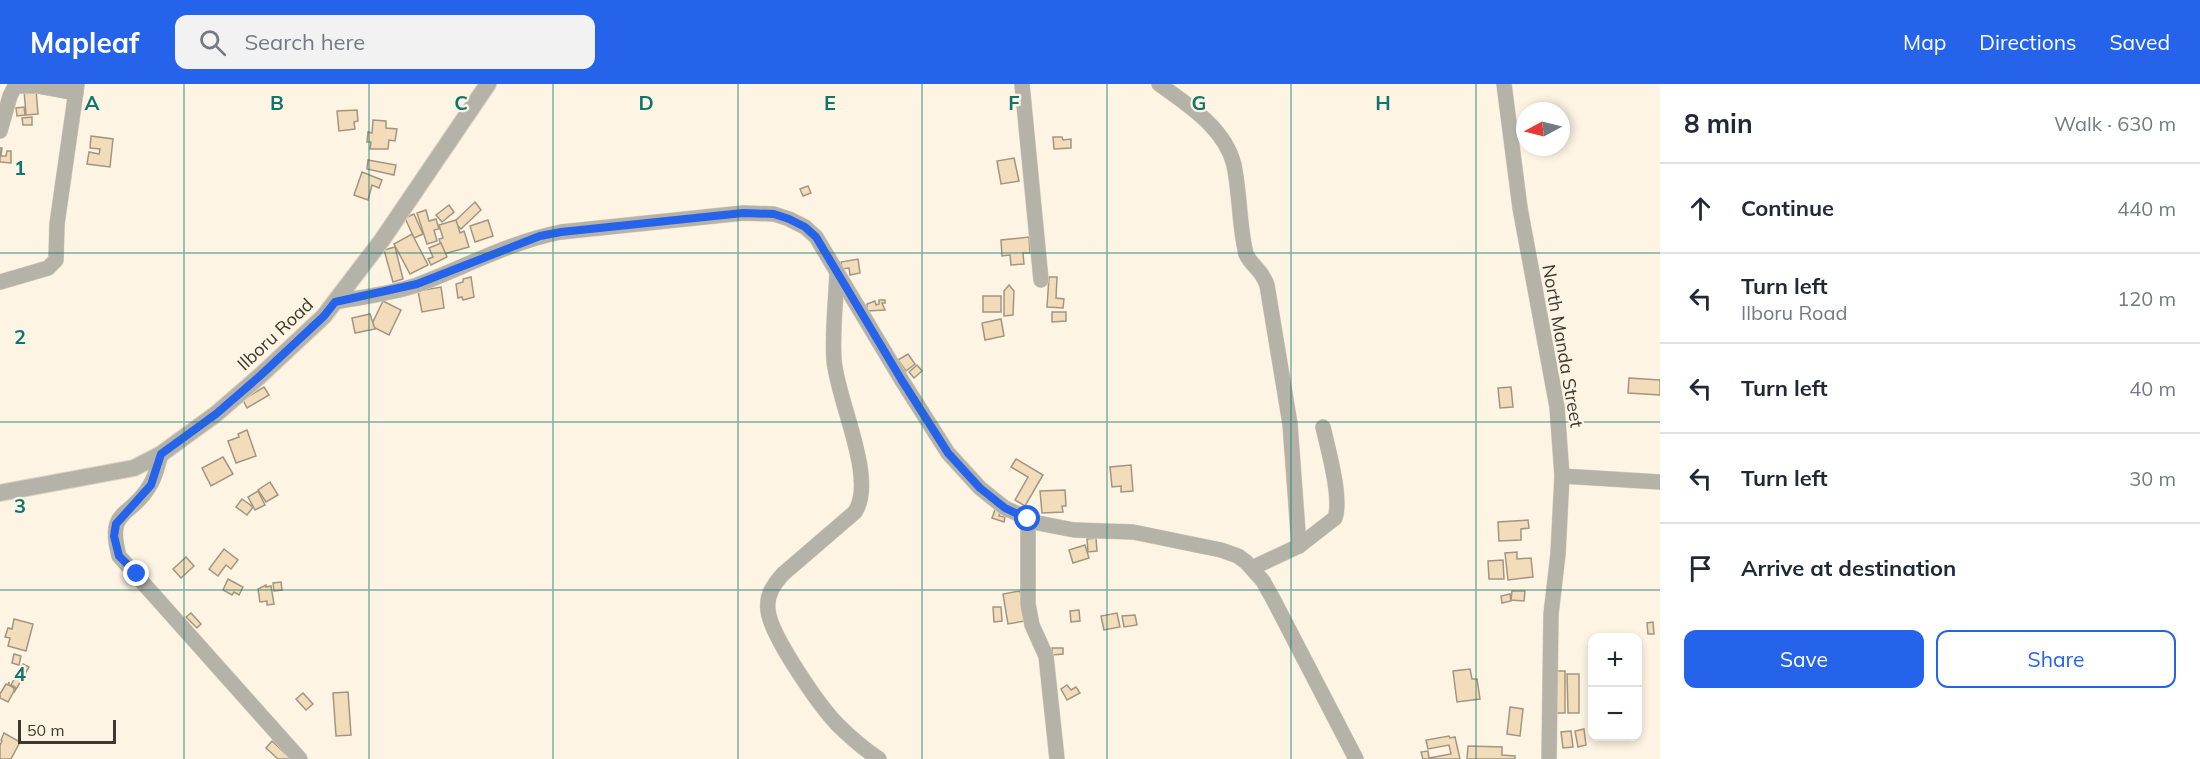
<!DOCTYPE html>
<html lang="en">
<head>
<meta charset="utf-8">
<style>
  :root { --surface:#fff; --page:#f2f2f3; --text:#1f2937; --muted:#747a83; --line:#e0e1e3; --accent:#2563eb }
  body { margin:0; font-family:Mulish,sans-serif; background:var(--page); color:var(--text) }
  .controls { position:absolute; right:18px; bottom:18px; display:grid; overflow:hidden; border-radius:12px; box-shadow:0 3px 9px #0003 }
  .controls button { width:54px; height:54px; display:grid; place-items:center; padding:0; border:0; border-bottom:2px solid var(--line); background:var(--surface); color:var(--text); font:30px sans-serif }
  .compass { position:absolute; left:1516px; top:18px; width:54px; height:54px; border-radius:50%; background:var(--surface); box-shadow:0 3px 9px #0003; rotate:263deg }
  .scale { position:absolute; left:18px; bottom:15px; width:98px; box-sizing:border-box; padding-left:6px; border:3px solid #3e3930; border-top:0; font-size:16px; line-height:21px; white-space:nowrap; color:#3e3930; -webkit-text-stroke:4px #fef4e3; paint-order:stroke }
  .stop { position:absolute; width:18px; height:18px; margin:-14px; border:4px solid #2563eb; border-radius:50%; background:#fff }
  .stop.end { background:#2563eb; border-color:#fff; box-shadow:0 2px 6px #0008 }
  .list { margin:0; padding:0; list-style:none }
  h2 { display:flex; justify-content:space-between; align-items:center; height:78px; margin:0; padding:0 24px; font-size:26px }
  h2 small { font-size:20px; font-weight:400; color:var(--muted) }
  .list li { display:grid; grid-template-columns:39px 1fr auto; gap:18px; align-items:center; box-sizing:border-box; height:90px; padding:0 24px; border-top:2px solid var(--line) }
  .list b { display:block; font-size:22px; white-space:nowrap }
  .list p { margin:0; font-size:20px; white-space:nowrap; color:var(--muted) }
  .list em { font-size:20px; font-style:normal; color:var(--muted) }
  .actions { display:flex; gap:12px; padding:18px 24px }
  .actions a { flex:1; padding:14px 0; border:2px solid var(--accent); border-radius:12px; text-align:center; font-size:21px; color:var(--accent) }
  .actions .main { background:var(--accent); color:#fff }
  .icon { flex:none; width:33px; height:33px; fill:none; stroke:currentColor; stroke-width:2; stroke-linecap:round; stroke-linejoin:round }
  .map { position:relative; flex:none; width:1660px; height:675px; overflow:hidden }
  header { display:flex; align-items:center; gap:36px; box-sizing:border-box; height:84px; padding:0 30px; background:var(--accent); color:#fff }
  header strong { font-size:28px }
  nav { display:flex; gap:33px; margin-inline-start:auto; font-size:21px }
  .search { width:420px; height:54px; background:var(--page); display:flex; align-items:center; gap:15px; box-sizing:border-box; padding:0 21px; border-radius:12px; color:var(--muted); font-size:22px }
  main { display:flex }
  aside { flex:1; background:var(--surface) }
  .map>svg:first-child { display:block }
  .building { fill:#f2dcb9; stroke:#a29683; stroke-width:1.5 }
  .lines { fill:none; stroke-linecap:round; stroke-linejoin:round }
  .minor-casing { stroke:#dbd2c3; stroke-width:16 }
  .tertiary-casing { stroke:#dbd2c3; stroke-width:18 }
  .minor { stroke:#b5b2a8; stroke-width:15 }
  .tertiary { stroke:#b5b2a8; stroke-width:16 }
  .route { stroke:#2563eb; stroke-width:8 }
  .grid { fill:none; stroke:#0f766e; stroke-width:1.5; stroke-opacity:0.55 }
  .labels { text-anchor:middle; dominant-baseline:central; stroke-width:4.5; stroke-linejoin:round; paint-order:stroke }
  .street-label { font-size:18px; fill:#3e3930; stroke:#fef4e3 }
  .grid-label { font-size:20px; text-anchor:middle; font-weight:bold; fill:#0f766e; stroke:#fef4e3; stroke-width:4.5; stroke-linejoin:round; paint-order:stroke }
</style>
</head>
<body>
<header>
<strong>Mapleaf</strong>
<div class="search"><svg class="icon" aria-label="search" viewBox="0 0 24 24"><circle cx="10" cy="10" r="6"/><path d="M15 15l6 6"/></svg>Search here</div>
<nav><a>Map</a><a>Directions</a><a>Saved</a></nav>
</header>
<main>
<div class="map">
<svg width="1660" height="675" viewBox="0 0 1660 675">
  <rect width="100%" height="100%" fill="#fef4e3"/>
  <!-- building -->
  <g class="building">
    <polygon points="36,5 38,30 26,31 24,6"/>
    <polygon points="24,23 25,31 17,32 16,24"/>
    <polygon points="357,26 358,37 354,38 355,45 339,47 337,27"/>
    <polygon points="32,33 32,41 23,41 22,34"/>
    <polygon points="373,36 386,37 386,44 397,45 395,57 389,56 388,65 370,65 371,58 367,58 368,48 372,49"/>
    <polygon points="91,52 113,55 110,83 87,80 89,68 99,70 100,65 90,64"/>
    <polygon points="1053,53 1062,53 1063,56 1071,55 1071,64 1054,65"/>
    <polygon points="0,64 2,64 1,72 6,72 7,67 11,67 11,79 0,78"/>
    <polygon points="1014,74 1019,97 1001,100 997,77"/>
    <polygon points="368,76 396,81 394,91 367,85"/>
    <polygon points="362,88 382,96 379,104 372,101 368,116 354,111"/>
    <polygon points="808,102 811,109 803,112 800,105"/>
    <polygon points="475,118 481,126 461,145 454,138"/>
    <polygon points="449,121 454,128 442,138 436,131"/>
    <polygon points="426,126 429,137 436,135 439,145 434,146 437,157 427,160 417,129"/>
    <polygon points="414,130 423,150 414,154 405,134"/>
    <polygon points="456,136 460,149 464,147 469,163 444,170 439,155 443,154 439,141"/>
    <polygon points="488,136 493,152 475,158 470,142"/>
    <polygon points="412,150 428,181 410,190 394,160"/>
    <polygon points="1029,153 1030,169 1023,169 1024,180 1011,181 1010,171 1002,172 1001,156"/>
    <polygon points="441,159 447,173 431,181 428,175 433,173 429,164"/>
    <polygon points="395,163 403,195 393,198 384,166"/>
    <polygon points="858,175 860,189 850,191 849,184 842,185 841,178"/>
    <polygon points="471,193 474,213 463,216 462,213 458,214 456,200 463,198 463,195"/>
    <polygon points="1049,193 1057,193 1056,214 1064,215 1063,224 1047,223"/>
    <polygon points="1009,201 1014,207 1013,231 1004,232 1004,207"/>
    <polygon points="441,203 444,224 422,228 418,207"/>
    <rect x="983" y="212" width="18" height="16"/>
    <polygon points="879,216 885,216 885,219 882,219 885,226 867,227 867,220 875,217 876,221 879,220"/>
    <polygon points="383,217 401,226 389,251 371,242"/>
    <polygon points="1052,228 1066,228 1066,237 1052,238"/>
    <polygon points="370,230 375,245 355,249 352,234"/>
    <polygon points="1001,235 1004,252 985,256 982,239"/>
    <polygon points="908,270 915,280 906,287 898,276"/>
    <polygon points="917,281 922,287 914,294 909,288"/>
    <polygon points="1629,294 1660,296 1660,311 1628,309"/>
    <polygon points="264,303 269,311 247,324 243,316"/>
    <polygon points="1511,303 1513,323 1500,324 1498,304"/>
    <polygon points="247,346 256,372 236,379 228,357 239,353 238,350"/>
    <polygon points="223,373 233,390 211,402 202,384"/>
    <polygon points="1016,375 1043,391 1025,422 1015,416 1028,393 1011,383"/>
    <polygon points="1131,381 1133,407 1121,408 1121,402 1112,403 1110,383"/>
    <polygon points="270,398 278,411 266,418 258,406"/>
    <polygon points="1065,406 1066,422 1062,422 1063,428 1042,429 1040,407"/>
    <polygon points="258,407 265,421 255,426 248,413"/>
    <polygon points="242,415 253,423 247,431 236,423"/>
    <polygon points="996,423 1001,425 999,432 1005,433 1004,438 992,434"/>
    <polygon points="1528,436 1529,444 1521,445 1521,456 1499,457 1498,438"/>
    <polygon points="1096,454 1097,467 1088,468 1087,455"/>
    <polygon points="1085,461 1089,474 1073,479 1069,466"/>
    <polygon points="224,465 238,476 231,485 226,481 218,492 209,485"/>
    <polygon points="1517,468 1517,475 1531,474 1533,493 1508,496 1505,469"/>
    <polygon points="186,473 194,482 181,494 173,485"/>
    <polygon points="1503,476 1504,495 1489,495 1488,477"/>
    <polygon points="228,495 243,503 239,511 234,508 232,511 223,506"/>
    <polygon points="281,498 282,506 274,507 273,499"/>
    <polygon points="266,501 266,503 271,502 274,520 267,521 267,517 260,518 258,505"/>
    <polygon points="1020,507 1025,537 1008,540 1003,510"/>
    <polygon points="1512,507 1525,507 1524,517 1511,516"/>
    <polygon points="1510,510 1511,517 1502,519 1501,512"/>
    <polygon points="993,523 1001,523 1002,537 994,538"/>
    <polygon points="1079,526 1080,537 1071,538 1070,527"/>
    <polygon points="191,529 201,540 197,544 186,533"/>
    <polygon points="1117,529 1120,543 1104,546 1101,532"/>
    <polygon points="1135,531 1137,541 1124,543 1122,532"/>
    <polygon points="14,535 33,540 26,567 8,562 10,554 5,553 8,544 12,545"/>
    <polygon points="1653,538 1654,550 1648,550 1647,539"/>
    <polygon points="1052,564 1063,564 1063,570 1052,571"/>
    <polygon points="14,570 21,572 19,581 12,579"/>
    <polygon points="23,580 29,583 15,607 15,603 11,601"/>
    <polygon points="1470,585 1472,595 1477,595 1480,615 1457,618 1453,587"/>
    <polygon points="1554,587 1565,587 1565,629 1555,629"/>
    <polygon points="1567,590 1579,590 1579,629 1568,629"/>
    <polygon points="9,598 9,601 14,604 14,607 8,618 0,614 0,610 6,600 8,601"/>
    <polygon points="1067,601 1071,606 1076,603 1080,609 1067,616 1061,605"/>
    <polygon points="348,608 351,651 336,652 333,609"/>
    <polygon points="303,609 313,620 306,626 296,615"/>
    <polygon points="1510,623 1523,625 1520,652 1507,650"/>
    <polygon points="1584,645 1586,661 1578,663 1575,647"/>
    <polygon points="1571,647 1573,663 1563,664 1561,648"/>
    <polygon points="4,649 20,658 11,675 0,675 0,661 2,657 1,656"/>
    <polygon points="1449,652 1450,654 1455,653 1460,675 1423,675 1421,668 1428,667 1429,674 1451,670 1449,661 1428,665 1426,656"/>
    <polygon points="272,657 291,675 278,675 266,664"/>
    <polygon points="1468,662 1502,663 1502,671 1515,672 1515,675 1467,675"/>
  </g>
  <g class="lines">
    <defs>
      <g id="minor">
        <polyline points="1022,0 1041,196"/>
        <path d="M1159,0c29,21 66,44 75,81 6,29 5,60 12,89 6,13 15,14 21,31l23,139 9,122"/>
        <polyline points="1504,0 1520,124 1557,323 1562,392 1558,470 1551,530 1549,675"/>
        <polyline points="0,47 10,12 15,2 38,2 76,9"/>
        <path d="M837,188c-1,29 -5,59 -3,88 3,40 43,119 21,152l-72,62c-9,10 -17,21 -15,36 2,25 51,95 69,114 12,12 27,25 42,35"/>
        <polyline points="0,198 48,184 56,176 57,140 77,0"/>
        <path d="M335,218c27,-5 55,-8 82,-17 48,-18 93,-43 144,-53l182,-19 31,1 15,5 16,8 11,10 85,142 47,74 32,35 25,20 33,15 36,7 59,2 88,18 17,6 8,6 17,19 10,18 83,160"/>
        <path d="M161,370c-3,10 -5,22 -11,31 -19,34 -44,22 -31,71l181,203"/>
        <polyline points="1562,392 1660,398"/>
        <polyline points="1028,435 1028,520 1032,541 1046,572 1057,675"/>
        <path d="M1252,484l47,-22 36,-28c7,-20 -7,-69 -12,-91"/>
      </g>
      <polyline id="tertiary" points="0,409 134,384 161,370 216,330 261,291 324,232 382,156 488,0"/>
    </defs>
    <!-- minor casing -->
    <use href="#minor" class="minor-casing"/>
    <!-- tertiary casing -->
    <use href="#tertiary" class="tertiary-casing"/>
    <!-- minor -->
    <use href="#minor" class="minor"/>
    <!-- tertiary -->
    <use href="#tertiary" class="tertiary"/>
  </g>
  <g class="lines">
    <!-- route -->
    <polyline class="route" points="137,490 119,472 114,452 116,440 151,401 161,370 216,330 261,291 324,232 335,218 417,200 540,152 561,148 743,129 774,130 789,135 805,143 816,153 901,295 948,369 980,404 1005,424 1028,435"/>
  </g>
  <!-- grid -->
  <path class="grid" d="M184,0v675M369,0v675M553,0v675M738,0v675M922,0v675M1107,0v675M1291,0v675M1476,0v675M0,169h1660M0,338h1660M0,506h1660"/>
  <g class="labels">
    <!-- street labels -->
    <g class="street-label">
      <text transform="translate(275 250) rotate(-43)">Ilboru Road</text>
      <text transform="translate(1563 262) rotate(80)">North Manda Street</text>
    </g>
  </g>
  <g class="grid-label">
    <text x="92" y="26">A</text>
    <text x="277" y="26">B</text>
    <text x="461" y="26">C</text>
    <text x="646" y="26">D</text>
    <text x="830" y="26">E</text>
    <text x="1014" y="26">F</text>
    <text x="1199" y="26">G</text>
    <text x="1383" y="26">H</text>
    <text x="20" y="91">1</text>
    <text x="20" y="260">2</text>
    <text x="20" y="429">3</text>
    <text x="20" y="597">4</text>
  </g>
</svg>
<div class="controls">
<button>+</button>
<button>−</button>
</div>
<svg class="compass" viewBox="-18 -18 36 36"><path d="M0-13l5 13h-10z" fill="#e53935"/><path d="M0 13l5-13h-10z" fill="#747a83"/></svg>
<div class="scale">50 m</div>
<div class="stop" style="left:1028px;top:435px"></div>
<div class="stop end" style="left:137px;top:490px"></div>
</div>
<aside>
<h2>8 min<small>Walk · 630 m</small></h2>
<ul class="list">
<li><svg class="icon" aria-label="ahead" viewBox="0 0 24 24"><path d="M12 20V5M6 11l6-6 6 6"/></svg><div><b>Continue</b></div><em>440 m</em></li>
<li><svg class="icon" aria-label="left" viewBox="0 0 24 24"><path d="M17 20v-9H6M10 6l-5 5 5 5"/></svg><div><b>Turn left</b><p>Ilboru Road</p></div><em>120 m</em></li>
<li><svg class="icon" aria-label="left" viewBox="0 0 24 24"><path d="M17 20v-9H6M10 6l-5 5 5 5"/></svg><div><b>Turn left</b></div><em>40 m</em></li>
<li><svg class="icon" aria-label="left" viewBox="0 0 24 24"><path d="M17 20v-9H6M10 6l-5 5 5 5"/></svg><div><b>Turn left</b></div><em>30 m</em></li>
<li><svg class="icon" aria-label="arrive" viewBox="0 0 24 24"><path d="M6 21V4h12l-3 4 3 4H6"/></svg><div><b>Arrive at destination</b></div></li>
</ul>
<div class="actions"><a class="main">Save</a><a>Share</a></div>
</aside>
</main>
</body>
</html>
